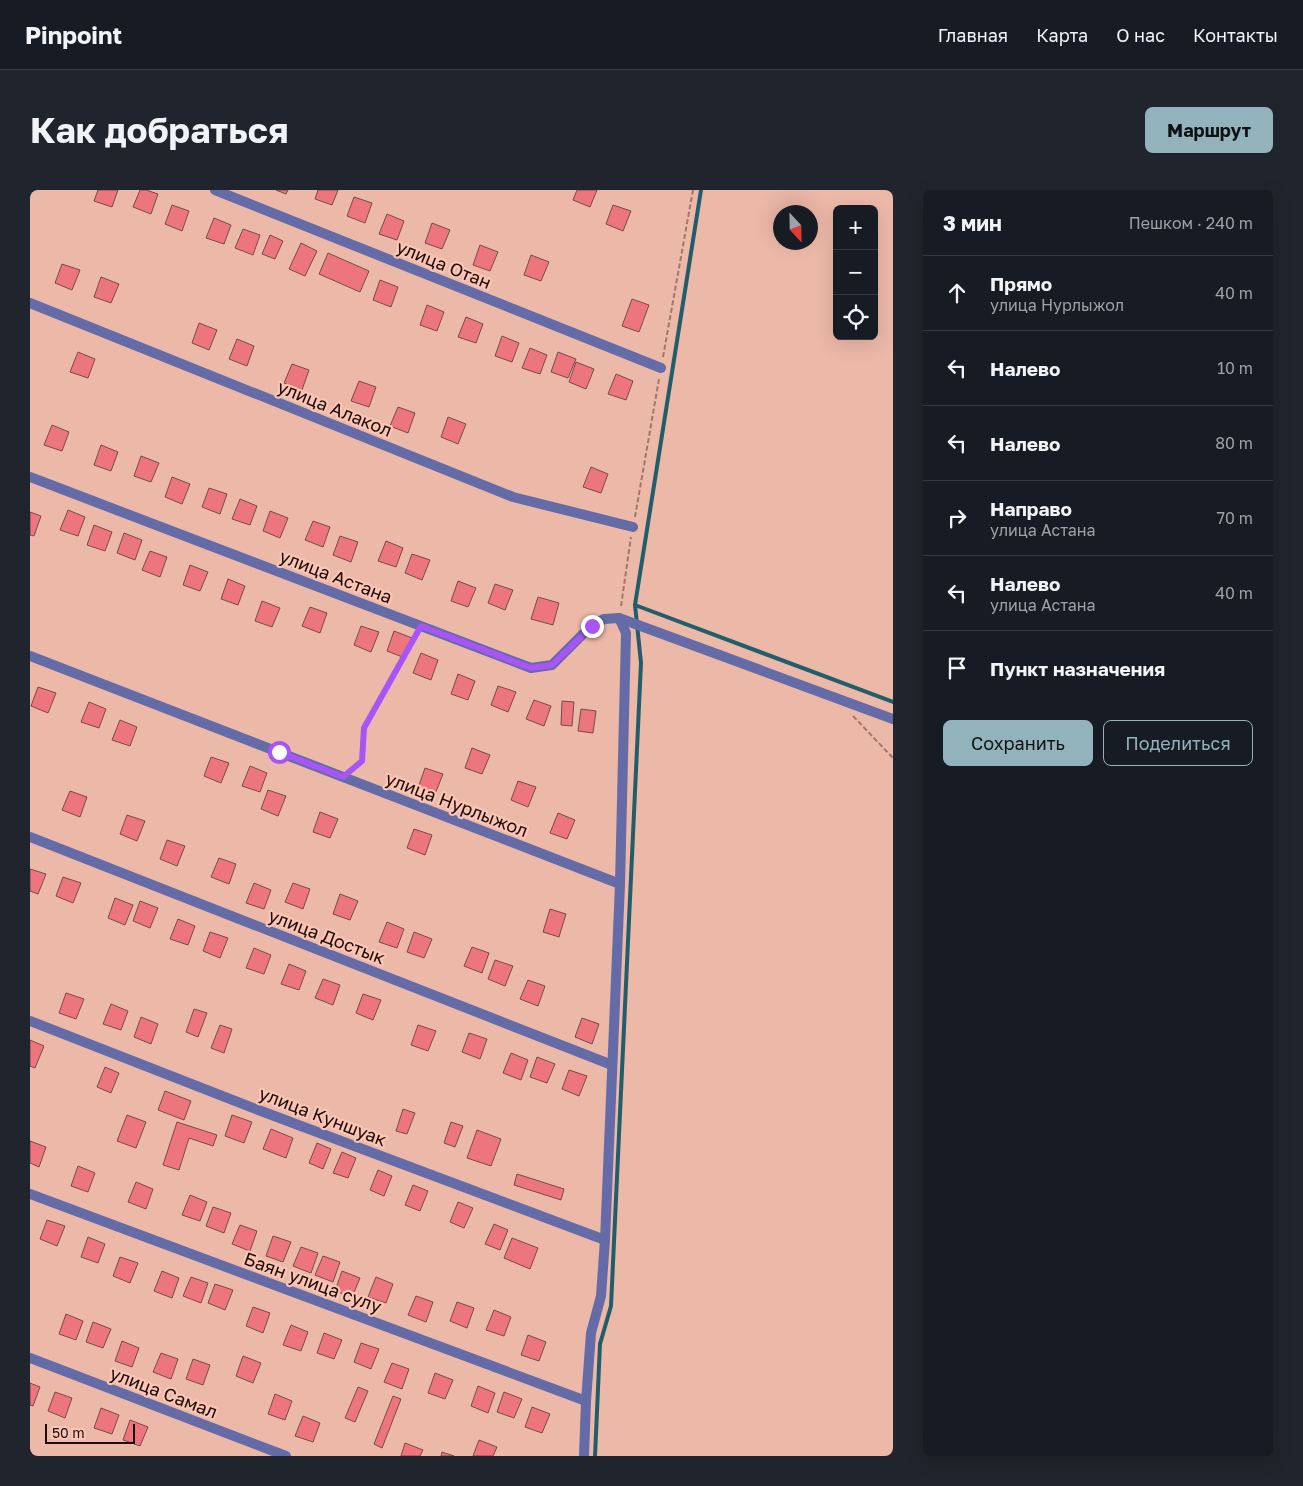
<!DOCTYPE html>
<html lang="ru">
<head>
<meta charset="utf-8">
<style>
  :root { --surface:#171b24; --page:#20242c; --text:#f1f3f6; --muted:#9ea1a6; --line:#363941; --accent:#93b3bc }
  body { margin:0; font-family:"Golos Text",sans-serif; background:var(--page); color:var(--text) }
  .controls { position:absolute; right:15px; top:15px; display:grid; overflow:hidden; border-radius:8px; box-shadow:0 5px 20px #0002 }
  .controls button { width:45px; height:45px; display:grid; place-items:center; padding:0; border:0; border-bottom:1px solid var(--line); background:var(--surface); color:var(--text); font:25px sans-serif }
  .compass { position:absolute; left:743px; top:15px; width:45px; height:45px; border-radius:50%; background:var(--surface); box-shadow:0 5px 20px #0002; rotate:158deg }
  .scale { position:absolute; left:15px; bottom:12px; width:90px; box-sizing:border-box; padding-left:5px; border:2px solid #1c0b06; border-top:0; font-size:14px; line-height:18px; white-space:nowrap; color:#1c0b06; -webkit-text-stroke:4px #fac5b4; paint-order:stroke }
  .stop { position:absolute; width:15px; height:15px; margin:-11px; border:4px solid #a855f7; border-radius:50%; background:#fff }
  .stop.end { background:#a855f7; border-color:#fff; box-shadow:0 1px 5px #0008 }
  .list { margin:0; padding:0; list-style:none }
  h2 { display:flex; justify-content:space-between; align-items:center; height:65px; margin:0; padding:0 20px; font-size:21px }
  h2 small { font-size:16px; font-weight:400; color:var(--muted) }
  .list li { display:grid; grid-template-columns:32px 1fr auto; gap:15px; align-items:center; box-sizing:border-box; height:75px; padding:0 20px; border-top:1px solid var(--line) }
  .list b { display:block; font-size:19px; white-space:nowrap }
  .list p { margin:0; font-size:16px; white-space:nowrap; color:var(--muted) }
  .list em { font-size:16px; font-style:normal; color:var(--muted) }
  .actions { display:flex; gap:10px; padding:15px 20px }
  .actions a { flex:1; padding:11px 0; border:1px solid var(--accent); border-radius:8px; text-align:center; font-size:18px; color:var(--accent) }
  .actions .main { background:var(--accent); color:#111 }
  .icon { flex:none; width:28px; height:28px; fill:none; stroke:currentColor; stroke-width:2; stroke-linecap:round; stroke-linejoin:round }
  .map { position:relative; flex:none; width:863px; height:1266px; overflow:hidden; border-radius:8px }
  header { display:flex; align-items:center; gap:30px; box-sizing:border-box; height:70px; padding:0 25px; background:var(--surface); border-bottom:1px solid var(--line) }
  header strong { font-size:24px }
  nav { display:flex; gap:28px; margin-inline-start:auto; font-size:18px }
  .intro { display:flex; align-items:center; justify-content:space-between; box-sizing:border-box; height:120px; padding:0 30px }
  h1 { margin:0; font-size:35px }
  .button { padding:12px 22px; border-radius:8px; background:var(--accent); color:#111; font-size:18px; font-weight:700 }
  main { display:flex; gap:30px; padding:0 30px }
  aside { flex:1; background:var(--surface); border-radius:8px; box-shadow:0 5px 20px #0002 }
  .map>svg:first-child { display:block }
  .lines { fill:none; stroke-linecap:round; stroke-linejoin:round }
  .stream { stroke:#225d6b; stroke-width:4 }
  .building { fill:#ed757d; stroke:#7a4a4b }
  .path { stroke:#9f786c; stroke-width:2; stroke-dasharray:5 2.5; stroke-linecap:butt }
  .street { stroke:#646ba7; stroke-width:10 }
  .route { stroke:#a855f7; stroke-width:6 }
  .labels { text-anchor:middle; dominant-baseline:central; stroke-width:4.5; stroke-linejoin:round; paint-order:stroke }
  .street-label { font-size:18px; fill:#1c0b06; stroke:#fac5b4 }
</style>
</head>
<body>
<header>
<strong>Pinpoint</strong>
<nav><a>Главная</a><a>Карта</a><a>О нас</a><a>Контакты</a></nav>
</header>
<div class="intro"><h1>Как добраться</h1><a class="button">Маршрут</a></div>
<main>
<div class="map">
<svg width="863" height="1266" viewBox="0 0 863 1266">
  <rect width="100%" height="100%" fill="#ecb8a8"/>
  <g class="lines">
    <!-- stream -->
    <g class="stream">
      <polyline points="605,415 863,512"/>
      <polyline points="565,1266 570,1154 581,1116 611,473 605,415 671,0"/>
    </g>
  </g>
  <!-- building -->
  <g class="building">
    <polygon points="68,0 88,0 82,17 64,11"/>
    <polygon points="110,0 116,0 128,4 121,24 103,17"/>
    <polygon points="246,0 258,0 256,4"/>
    <polygon points="288,0 308,0 302,15 285,9"/>
    <polygon points="547,0 567,0 560,17 543,10"/>
    <polygon points="324,7 342,13 335,33 317,26"/>
    <polygon points="142,15 159,21 152,41 135,34"/>
    <polygon points="583,15 601,21 593,41 576,34"/>
    <polygon points="357,24 374,31 367,50 349,44"/>
    <polygon points="184,28 201,35 194,54 176,48"/>
    <polygon points="402,33 420,40 412,59 395,53"/>
    <polygon points="213,39 230,45 223,65 205,58"/>
    <polygon points="240,45 253,51 245,69 232,64"/>
    <polygon points="271,53 287,61 275,86 259,79"/>
    <polygon points="450,55 468,62 460,81 443,75"/>
    <polygon points="298,63 339,81 330,102 289,84"/>
    <polygon points="501,65 519,72 511,91 494,85"/>
    <polygon points="32,74 50,80 42,100 25,93"/>
    <polygon points="71,87 89,94 81,113 64,107"/>
    <polygon points="350,90 368,97 361,117 343,110"/>
    <polygon points="602,109 619,115 609,142 592,136"/>
    <polygon points="397,115 414,122 407,141 390,135"/>
    <polygon points="436,127 453,134 446,153 428,147"/>
    <polygon points="169,133 187,140 179,160 162,153"/>
    <polygon points="472,146 489,153 482,172 465,166"/>
    <polygon points="207,149 224,156 217,176 199,169"/>
    <polygon points="500,158 517,165 510,184 492,178"/>
    <polygon points="48,162 65,169 58,188 40,182"/>
    <polygon points="528,162 546,169 538,188 521,182"/>
    <polygon points="546,172 564,179 556,199 539,192"/>
    <polygon points="262,174 279,180 272,200 254,193"/>
    <polygon points="586,184 603,191 596,210 578,204"/>
    <polygon points="329,191 346,197 339,217 321,211"/>
    <polygon points="368,217 385,223 378,243 360,236"/>
    <polygon points="418,227 436,234 428,254 411,247"/>
    <polygon points="22,235 39,242 32,261 14,255"/>
    <polygon points="71,255 88,262 81,281 64,275"/>
    <polygon points="111,266 129,273 121,292 104,286"/>
    <polygon points="561,277 578,284 571,303 553,297"/>
    <polygon points="142,287 160,294 152,314 135,307"/>
    <polygon points="179,298 197,304 190,324 172,317"/>
    <polygon points="210,309 227,316 220,335 202,329"/>
    <polygon points="38,320 55,327 48,346 30,340"/>
    <polygon points="240,321 258,328 250,348 233,341"/>
    <polygon points="0,322 11,326 4,346 0,345"/>
    <polygon points="283,331 300,337 293,357 275,350"/>
    <polygon points="64,335 82,342 75,361 57,355"/>
    <polygon points="94,343 112,350 105,370 87,363"/>
    <polygon points="310,346 328,352 321,372 303,365"/>
    <polygon points="356,351 373,358 366,377 348,371"/>
    <polygon points="120,361 137,367 130,387 112,380"/>
    <polygon points="382,364 400,370 392,390 375,383"/>
    <polygon points="160,375 178,382 170,401 153,395"/>
    <polygon points="198,389 215,396 208,415 191,409"/>
    <polygon points="428,391 446,398 438,417 421,411"/>
    <polygon points="465,394 483,400 475,420 458,413"/>
    <polygon points="508,407 529,413 523,435 501,429"/>
    <polygon points="232,411 250,418 242,437 225,431"/>
    <polygon points="280,417 297,423 290,443 272,436"/>
    <polygon points="331,436 349,442 341,462 324,455"/>
    <polygon points="364,441 382,448 375,468 357,461"/>
    <polygon points="391,463 408,470 401,490 383,483"/>
    <polygon points="428,484 445,491 438,510 421,504"/>
    <polygon points="468,496 486,502 478,522 461,515"/>
    <polygon points="8,497 26,503 18,523 1,516"/>
    <polygon points="504,510 521,516 514,536 496,529"/>
    <polygon points="532,511 544,512 542,536 531,535"/>
    <polygon points="59,512 76,519 69,538 51,532"/>
    <polygon points="551,519 566,521 563,543 548,541"/>
    <polygon points="90,530 107,537 100,556 82,550"/>
    <polygon points="442,558 460,565 452,584 435,578"/>
    <polygon points="181,567 199,573 191,593 174,586"/>
    <polygon points="220,576 237,583 230,602 212,596"/>
    <polygon points="395,578 413,584 405,604 388,598"/>
    <polygon points="488,591 506,597 498,617 481,610"/>
    <polygon points="238,600 256,606 248,626 231,619"/>
    <polygon points="40,601 57,607 50,627 32,620"/>
    <polygon points="290,622 308,629 300,648 283,642"/>
    <polygon points="528,623 545,630 537,649 520,643"/>
    <polygon points="97,625 115,631 107,651 90,644"/>
    <polygon points="384,639 402,645 395,665 377,658"/>
    <polygon points="137,650 155,656 147,676 130,669"/>
    <polygon points="189,668 206,674 199,694 181,687"/>
    <polygon points="0,679 16,684 8,704 0,701"/>
    <polygon points="33,687 51,693 43,713 26,706"/>
    <polygon points="224,693 241,700 234,719 216,713"/>
    <polygon points="263,693 280,699 273,719 255,712"/>
    <polygon points="310,704 328,711 320,730 303,724"/>
    <polygon points="85,708 103,715 95,735 78,728"/>
    <polygon points="110,711 128,718 120,738 103,731"/>
    <polygon points="520,719 536,724 529,747 513,742"/>
    <polygon points="148,729 165,736 158,755 140,749"/>
    <polygon points="357,732 374,739 367,758 349,752"/>
    <polygon points="180,742 198,748 190,768 173,761"/>
    <polygon points="384,742 402,749 394,768 377,762"/>
    <polygon points="442,757 459,763 452,783 434,776"/>
    <polygon points="224,758 241,765 234,784 216,778"/>
    <polygon points="465,770 483,776 475,796 458,789"/>
    <polygon points="259,774 276,781 269,800 251,794"/>
    <polygon points="293,789 310,795 303,815 285,808"/>
    <polygon points="498,790 515,796 508,816 490,809"/>
    <polygon points="36,803 54,809 46,829 29,823"/>
    <polygon points="333,804 351,810 343,830 326,823"/>
    <polygon points="81,814 98,821 91,840 73,834"/>
    <polygon points="164,819 177,823 168,847 156,842"/>
    <polygon points="111,827 128,834 121,854 104,847"/>
    <polygon points="552,828 569,834 562,854 545,847"/>
    <polygon points="190,835 202,839 194,863 181,858"/>
    <polygon points="388,835 406,841 398,861 381,855"/>
    <polygon points="439,843 457,849 450,869 432,862"/>
    <polygon points="0,850 14,856 5,878 0,876"/>
    <polygon points="481,863 498,870 491,890 473,883"/>
    <polygon points="507,867 525,874 517,893 500,887"/>
    <polygon points="75,877 89,883 81,903 67,897"/>
    <polygon points="539,880 557,886 549,906 532,899"/>
    <polygon points="135,901 161,911 154,930 128,920"/>
    <polygon points="373,919 385,923 377,944 366,941"/>
    <polygon points="97,925 116,932 106,958 87,951"/>
    <polygon points="202,925 222,932 214,953 195,946"/>
    <polygon points="147,932 187,945 183,956 159,948 149,980 133,975"/>
    <polygon points="421,932 433,936 425,957 414,953"/>
    <polygon points="241,939 263,948 256,968 233,959"/>
    <polygon points="447,940 471,949 461,976 437,968"/>
    <polygon points="0,951 16,957 9,977 0,973"/>
    <polygon points="287,953 301,959 293,979 279,973"/>
    <polygon points="312,962 326,968 318,988 303,983"/>
    <polygon points="48,976 65,983 58,1002 41,996"/>
    <polygon points="348,980 362,986 354,1006 340,1000"/>
    <polygon points="487,984 534,999 531,1010 484,995"/>
    <polygon points="106,992 123,999 116,1019 98,1012"/>
    <polygon points="383,995 398,1001 390,1021 375,1015"/>
    <polygon points="160,1005 177,1012 170,1031 152,1025"/>
    <polygon points="428,1012 443,1018 434,1038 420,1032"/>
    <polygon points="183,1017 201,1023 194,1043 176,1036"/>
    <polygon points="17,1030 35,1036 27,1056 10,1049"/>
    <polygon points="464,1034 478,1040 470,1060 455,1054"/>
    <polygon points="210,1035 227,1041 220,1061 202,1054"/>
    <polygon points="243,1046 261,1052 253,1072 236,1066"/>
    <polygon points="58,1047 75,1054 68,1073 51,1067"/>
    <polygon points="482,1048 508,1058 500,1079 474,1068"/>
    <polygon points="271,1057 288,1063 281,1083 263,1076"/>
    <polygon points="293,1066 310,1072 303,1092 285,1085"/>
    <polygon points="90,1067 108,1073 100,1093 83,1086"/>
    <polygon points="132,1081 149,1088 142,1108 124,1101"/>
    <polygon points="312,1081 330,1088 322,1107 305,1101"/>
    <polygon points="161,1087 178,1093 171,1113 153,1106"/>
    <polygon points="346,1087 363,1094 356,1113 338,1107"/>
    <polygon points="185,1094 203,1100 195,1120 178,1113"/>
    <polygon points="386,1106 403,1112 396,1132 378,1125"/>
    <polygon points="427,1112 444,1118 437,1138 420,1131"/>
    <polygon points="223,1117 240,1123 233,1143 216,1136"/>
    <polygon points="464,1120 481,1127 474,1146 456,1140"/>
    <polygon points="36,1124 53,1131 46,1150 29,1144"/>
    <polygon points="63,1132 81,1139 73,1158 56,1152"/>
    <polygon points="261,1135 278,1142 271,1161 253,1155"/>
    <polygon points="294,1143 312,1150 304,1169 287,1163"/>
    <polygon points="498,1145 516,1152 509,1171 491,1165"/>
    <polygon points="92,1151 109,1158 102,1177 85,1171"/>
    <polygon points="331,1153 349,1159 341,1179 324,1172"/>
    <polygon points="131,1163 148,1169 141,1189 123,1182"/>
    <polygon points="213,1166 231,1173 223,1193 206,1186"/>
    <polygon points="163,1169 180,1175 173,1195 156,1189"/>
    <polygon points="362,1173 379,1179 372,1199 354,1192"/>
    <polygon points="405,1183 423,1190 415,1209 398,1203"/>
    <polygon points="0,1193 10,1197 3,1216 0,1215"/>
    <polygon points="448,1196 465,1203 458,1223 441,1216"/>
    <polygon points="328,1197 338,1201 325,1232 315,1228"/>
    <polygon points="25,1202 42,1208 35,1228 18,1221"/>
    <polygon points="474,1202 492,1209 484,1228 467,1222"/>
    <polygon points="245,1204 262,1211 255,1230 238,1224"/>
    <polygon points="363,1206 371,1209 352,1258 344,1254"/>
    <polygon points="502,1217 520,1224 512,1243 495,1237"/>
    <polygon points="71,1218 89,1225 82,1244 64,1238"/>
    <polygon points="273,1226 290,1233 283,1252 265,1246"/>
    <polygon points="100,1230 118,1237 110,1256 93,1250"/>
    <polygon points="449,1250 467,1257 463,1266 443,1266"/>
    <polygon points="375,1253 393,1260 390,1266 371,1266"/>
    <polygon points="412,1262 424,1266 411,1266"/>
  </g>
  <g class="lines">
    <!-- path -->
    <g class="path">
      <polyline points="633,167 663,0"/>
      <polyline points="605,327 629,189"/>
      <polyline points="591,416 601,347"/>
      <polyline points="823,526 863,568"/>
      <polyline points="322,579 332,571 334,538 386,445"/>
    </g>
    <!-- street -->
    <g class="street">
      <polyline points="185,0 631,178"/>
      <polyline points="0,113 483,307 603,337"/>
      <polyline points="0,287 501,478 522,475 561,436 574,429 589,428 863,529"/>
      <polyline points="0,466 590,694"/>
      <polyline points="0,647 582,875"/>
      <polyline points="0,831 231,921 575,1050"/>
      <polyline points="0,1004 556,1211"/>
      <polyline points="0,1168 256,1266"/>
      <polyline points="554,1266 556,1211 561,1143 571,1106 575,1050 590,694 596,443 589,428"/>
    </g>
  </g>
  <g class="lines">
    <!-- route -->
    <polyline class="route" points="249,562 313,587 332,571 334,538 391,436 501,478 522,475 562,436"/>
  </g>
  <g class="labels">
    <!-- street labels -->
    <g class="street-label">
      <text transform="translate(414 74) rotate(22)">улица Отан</text>
      <text transform="translate(305 218) rotate(22)">улица Алакол</text>
      <text transform="translate(306 386) rotate(21)">улица Астана</text>
      <text transform="translate(427 614) rotate(21)">улица Нурлыжол</text>
      <text transform="translate(297 746) rotate(21)">улица Достык</text>
      <text transform="translate(293 926) rotate(21)">улица Куншуак</text>
      <text transform="translate(283 1092) rotate(20)">Баян улица сулу</text>
      <text transform="translate(134 1202) rotate(21)">улица Самал</text>
    </g>
  </g>
</svg>
<div class="controls">
<button>+</button>
<button>−</button>
<button><svg class="icon" aria-label="locate" viewBox="0 0 24 24"><circle cx="12" cy="12" r="6"/><path d="M12 2v4M12 18v4M2 12h4M18 12h4"/></svg></button>
</div>
<svg class="compass" viewBox="-18 -18 36 36"><path d="M0-13l5 13h-10z" fill="#e53935"/><path d="M0 13l5-13h-10z" fill="#9ea1a6"/></svg>
<div class="scale">50 m</div>
<div class="stop" style="left:249px;top:562px"></div>
<div class="stop end" style="left:562px;top:436px"></div>
</div>
<aside>
<h2>3 мин<small>Пешком · 240 m</small></h2>
<ul class="list">
<li><svg class="icon" aria-label="ahead" viewBox="0 0 24 24"><path d="M12 20V5M6 11l6-6 6 6"/></svg><div><b>Прямо</b><p>улица Нурлыжол</p></div><em>40 m</em></li>
<li><svg class="icon" aria-label="left" viewBox="0 0 24 24"><path d="M17 20v-9H6M10 6l-5 5 5 5"/></svg><div><b>Налево</b></div><em>10 m</em></li>
<li><svg class="icon" aria-label="left" viewBox="0 0 24 24"><path d="M17 20v-9H6M10 6l-5 5 5 5"/></svg><div><b>Налево</b></div><em>80 m</em></li>
<li><svg class="icon" aria-label="right" viewBox="0 0 24 24"><path d="M7 20v-9h11M14 6l5 5-5 5"/></svg><div><b>Направо</b><p>улица Астана</p></div><em>70 m</em></li>
<li><svg class="icon" aria-label="left" viewBox="0 0 24 24"><path d="M17 20v-9H6M10 6l-5 5 5 5"/></svg><div><b>Налево</b><p>улица Астана</p></div><em>40 m</em></li>
<li><svg class="icon" aria-label="arrive" viewBox="0 0 24 24"><path d="M6 21V4h12l-3 4 3 4H6"/></svg><div><b>Пункт назначения</b></div></li>
</ul>
<div class="actions"><a class="main">Сохранить</a><a>Поделиться</a></div>
</aside>
</main>
</body>
</html>
